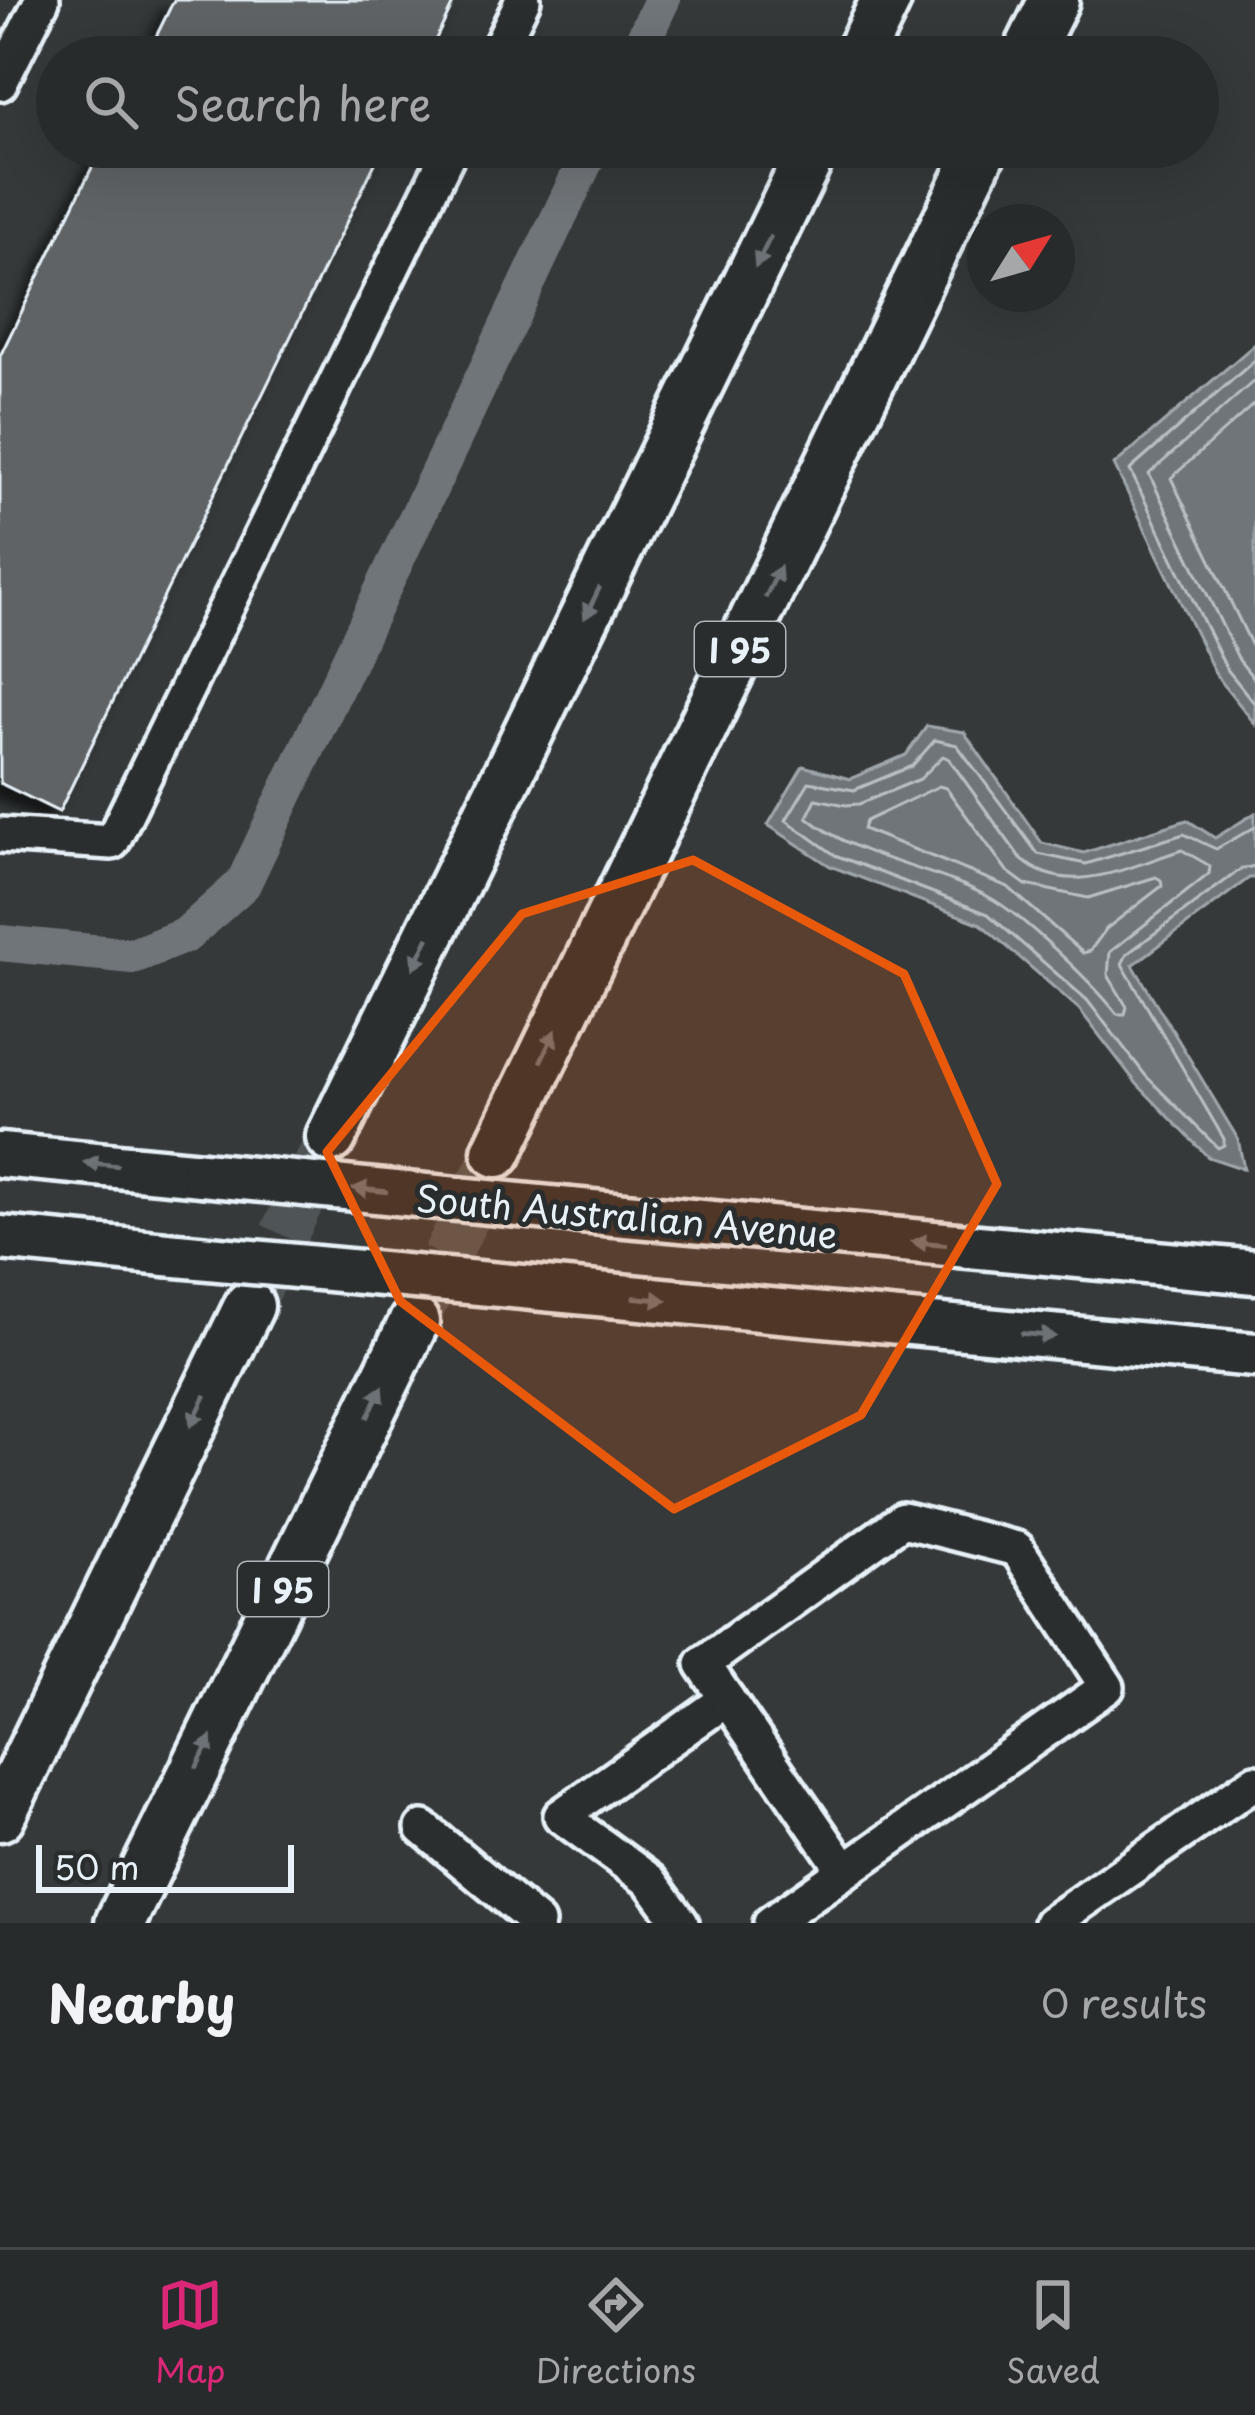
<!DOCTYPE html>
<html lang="en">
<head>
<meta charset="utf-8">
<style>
  :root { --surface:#282b2c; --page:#303334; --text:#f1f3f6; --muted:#a5a7a9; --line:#444748; --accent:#db2777 }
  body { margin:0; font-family:"Playpen Sans",sans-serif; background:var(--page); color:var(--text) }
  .compass { position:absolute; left:967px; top:204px; width:108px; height:108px; border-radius:50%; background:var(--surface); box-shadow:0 12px 48px #0002; rotate:53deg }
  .scale { position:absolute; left:36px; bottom:30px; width:258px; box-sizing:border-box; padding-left:12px; border:6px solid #e8f1f8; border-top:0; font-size:33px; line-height:42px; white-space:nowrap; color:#e8f1f8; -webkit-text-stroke:9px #2a2d2e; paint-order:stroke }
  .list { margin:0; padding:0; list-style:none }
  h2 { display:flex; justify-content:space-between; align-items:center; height:156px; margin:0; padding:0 48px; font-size:51px }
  h2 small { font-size:39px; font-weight:400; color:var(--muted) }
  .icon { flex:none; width:66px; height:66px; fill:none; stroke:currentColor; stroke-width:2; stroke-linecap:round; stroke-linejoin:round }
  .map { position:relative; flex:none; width:1255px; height:1923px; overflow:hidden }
  .search { position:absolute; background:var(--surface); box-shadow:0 12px 48px #0002; left:36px; right:36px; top:36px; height:132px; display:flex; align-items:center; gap:30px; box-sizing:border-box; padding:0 42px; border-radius:66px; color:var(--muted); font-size:45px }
  .sheet { height:324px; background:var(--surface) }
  nav { display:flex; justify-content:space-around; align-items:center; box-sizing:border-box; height:168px; border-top:3px solid var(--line); background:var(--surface); font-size:33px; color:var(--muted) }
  nav a { display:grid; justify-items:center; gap:6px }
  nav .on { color:var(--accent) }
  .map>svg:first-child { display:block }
  .water { fill:#707579; stroke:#a0a7ac; stroke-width:3 }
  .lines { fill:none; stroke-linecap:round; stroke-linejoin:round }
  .shore { stroke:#b8bfc5; stroke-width:3 }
  .canal { stroke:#707579; stroke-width:36 }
  .building { fill:#5f6365; stroke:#e8f1f8; stroke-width:3; filter:url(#shadow) }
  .highway-tunnel { stroke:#505556; stroke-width:48; stroke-dasharray:48 24; stroke-linecap:butt }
  .minor-casing { stroke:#e8f1f8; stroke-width:42 }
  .major-casing { stroke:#e8f1f8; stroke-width:51 }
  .highway-casing { stroke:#e8f1f8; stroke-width:57 }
  .minor { stroke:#2a2d2e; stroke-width:33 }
  .major { stroke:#2a2d2e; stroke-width:42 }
  .highway { stroke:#2a2d2e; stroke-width:48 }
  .major-bridge-casing { stroke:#e8f1f8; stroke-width:51; stroke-linecap:butt }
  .major-bridge { stroke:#2a2d2e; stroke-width:42 }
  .oneway { fill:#6c7275 }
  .marked { fill:#e8590c; fill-opacity:0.2; stroke:#e8590c; stroke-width:9; stroke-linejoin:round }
  .labels { text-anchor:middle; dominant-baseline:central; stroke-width:10; stroke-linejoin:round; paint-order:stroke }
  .shield { fill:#2a2d2e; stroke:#afb6bb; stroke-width:3 }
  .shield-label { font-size:33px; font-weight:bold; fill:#e8f1f8 }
  .street-label { font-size:36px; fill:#e8f1f8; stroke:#2a2d2e }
</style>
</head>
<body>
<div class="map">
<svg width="1255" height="1923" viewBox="0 0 1255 1923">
  <defs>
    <filter id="shadow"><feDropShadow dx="-11" dy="11" stdDeviation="6" flood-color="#0009"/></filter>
  </defs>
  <rect width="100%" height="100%" fill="#35393a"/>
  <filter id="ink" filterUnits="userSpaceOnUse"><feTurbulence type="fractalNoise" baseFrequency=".00833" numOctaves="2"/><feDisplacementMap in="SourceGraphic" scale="24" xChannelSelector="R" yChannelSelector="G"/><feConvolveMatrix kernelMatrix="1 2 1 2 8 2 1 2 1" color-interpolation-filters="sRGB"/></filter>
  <g filter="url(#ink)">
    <!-- water -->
    <g class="water">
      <polygon points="1255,344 1255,724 1216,675 1114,465"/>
      <polygon points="927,726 964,732 1042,843 1084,853 1187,820 1215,838 1255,813 1255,878 1249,878 1133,965 1238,1139 1244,1169 1208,1157 1137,1084 1079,1009 981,924 830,866 768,825 803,766 850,779 906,755"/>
    </g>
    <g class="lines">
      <!-- shore -->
      <g class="shore">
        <polyline points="1255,360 1130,470 1226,668 1255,704"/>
        <polyline points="1255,380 1149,474 1239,660 1255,680"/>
        <polyline points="1255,403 1171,478 1255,652"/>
        <path d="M943,756l6,3 72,100c47,41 111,6 161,-9l28,16 -1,8 -99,78 -2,23 19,32 -2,7h-8c-24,-31 -90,-94 -123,-114 -59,-34 -133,-38 -187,-83l9,-18 30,6 13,-1 61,-25z"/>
        <polygon points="939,786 946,788 1007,871 1026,885 1088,898 1156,877 1161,880 1162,886 1106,929 1090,951 1083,953 1008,887 863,829 866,821"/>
        <polyline points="1255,827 1216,849 1184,834 1086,864 1038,854 957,745 935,740 912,766 854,790 809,782 786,820 835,855 988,914 1087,1000 1146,1076 1218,1148 1224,1145 1224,1139 1122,964 1127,954 1241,869 1255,866"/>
      </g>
      <!-- canal -->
      <g class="canal">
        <polyline points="635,57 662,0"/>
        <polyline points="0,943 133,956 186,935 243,884 592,147"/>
      </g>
    </g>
    <!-- building -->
    <g class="building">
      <polygon points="174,0 455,0 427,57 146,57"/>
      <polygon points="102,147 383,147 59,812 0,783 0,356"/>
    </g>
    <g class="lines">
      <!-- highway-tunnel -->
      <g class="highway-tunnel">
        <polyline points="252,1300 331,1137"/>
        <polyline points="414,1322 497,1152"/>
      </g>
      <defs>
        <g id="minor">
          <polyline points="495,57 523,0"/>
          <polyline points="0,83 42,0"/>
          <polyline points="0,835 112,842 451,147"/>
          <polyline points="423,1828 537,1923"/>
          <polyline points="681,1923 650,1881 561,1816 727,1699"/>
          <polyline points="771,1923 1107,1687 1017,1549 903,1520 703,1664 845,1871"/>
          <polyline points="1051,1923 1255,1782"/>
        </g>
        <g id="major">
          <polyline points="0,1155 202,1174"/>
          <polyline points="570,1210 1255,1272"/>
          <polyline points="0,1238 166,1254"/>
          <polyline points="533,1288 1255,1355"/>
        </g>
        <g id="highway">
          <polyline points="858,57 886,0"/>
          <polyline points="1026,57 1054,0"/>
          <polyline points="331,1137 814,147"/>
          <polyline points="497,1152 983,147"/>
          <polyline points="0,1816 249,1306"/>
          <polyline points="120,1923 414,1322"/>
        </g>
      </defs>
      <!-- minor casing -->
      <use href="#minor" class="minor-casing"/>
      <!-- major casing -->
      <use href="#major" class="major-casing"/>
      <!-- highway casing -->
      <use href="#highway" class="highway-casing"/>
      <!-- minor -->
      <use href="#minor" class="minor"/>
      <!-- major -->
      <use href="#major" class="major"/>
      <!-- highway -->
      <use href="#highway" class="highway"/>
      <defs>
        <g id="major-bridge">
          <polyline points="202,1174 570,1210"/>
          <polyline points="166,1254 533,1288"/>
        </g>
      </defs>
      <!-- major-bridge casing -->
      <use href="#major-bridge" class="major-bridge-casing"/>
      <!-- major-bridge -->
      <use href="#major-bridge" class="major-bridge"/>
    </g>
    <!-- one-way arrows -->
    <defs><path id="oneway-solid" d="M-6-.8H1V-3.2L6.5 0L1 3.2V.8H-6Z" transform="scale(3)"/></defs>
    <g class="oneway">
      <use href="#oneway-solid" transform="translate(763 252) rotate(116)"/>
      <use href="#oneway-solid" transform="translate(773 582) rotate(-64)"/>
      <use href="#oneway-solid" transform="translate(592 603) rotate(116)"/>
      <use href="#oneway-solid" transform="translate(421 953) rotate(116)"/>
      <use href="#oneway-solid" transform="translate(548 1046) rotate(-64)"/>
      <use href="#oneway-solid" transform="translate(101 1164) rotate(-174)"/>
      <use href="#oneway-solid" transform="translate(370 1190) rotate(-174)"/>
      <use href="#oneway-solid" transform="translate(929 1243) rotate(-175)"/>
      <use href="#oneway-solid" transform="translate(650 1299) rotate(5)"/>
      <use href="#oneway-solid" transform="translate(1038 1335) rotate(5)"/>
      <use href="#oneway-solid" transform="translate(375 1402) rotate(-64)"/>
      <use href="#oneway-solid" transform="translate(198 1411) rotate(116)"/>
      <use href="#oneway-solid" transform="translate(204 1752) rotate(-64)"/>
    </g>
  </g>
  <!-- marked area -->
  <path class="marked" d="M693,860l211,114 93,210 -136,231 -187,94 -274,-208 -73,-149 195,-238z"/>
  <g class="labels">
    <!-- shield labels -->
    <g class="shield">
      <rect x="695" y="622" width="90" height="54" rx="9"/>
      <rect x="238" y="1562" width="90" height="54" rx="9"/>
    </g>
    <g class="shield-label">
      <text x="740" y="649">I 95</text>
      <text x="283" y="1589">I 95</text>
    </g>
    <!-- street labels -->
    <g class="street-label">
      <text transform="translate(627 1215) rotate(5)">South Australian Avenue</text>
    </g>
  </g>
</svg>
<svg class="compass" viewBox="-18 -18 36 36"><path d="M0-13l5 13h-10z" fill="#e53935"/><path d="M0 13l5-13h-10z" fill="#a5a7a9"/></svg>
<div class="scale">50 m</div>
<div class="search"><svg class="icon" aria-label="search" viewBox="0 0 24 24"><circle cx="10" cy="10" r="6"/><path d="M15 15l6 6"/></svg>Search here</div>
</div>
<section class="sheet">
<h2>Nearby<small>0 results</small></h2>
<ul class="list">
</ul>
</section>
<nav>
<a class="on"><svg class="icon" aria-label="map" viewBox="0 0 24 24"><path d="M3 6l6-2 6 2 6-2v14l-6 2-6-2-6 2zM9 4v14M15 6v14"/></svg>Map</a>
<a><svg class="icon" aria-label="directions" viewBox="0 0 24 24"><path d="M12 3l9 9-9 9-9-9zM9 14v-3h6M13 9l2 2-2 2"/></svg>Directions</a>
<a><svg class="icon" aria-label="saved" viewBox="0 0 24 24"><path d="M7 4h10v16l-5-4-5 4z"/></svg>Saved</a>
</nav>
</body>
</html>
